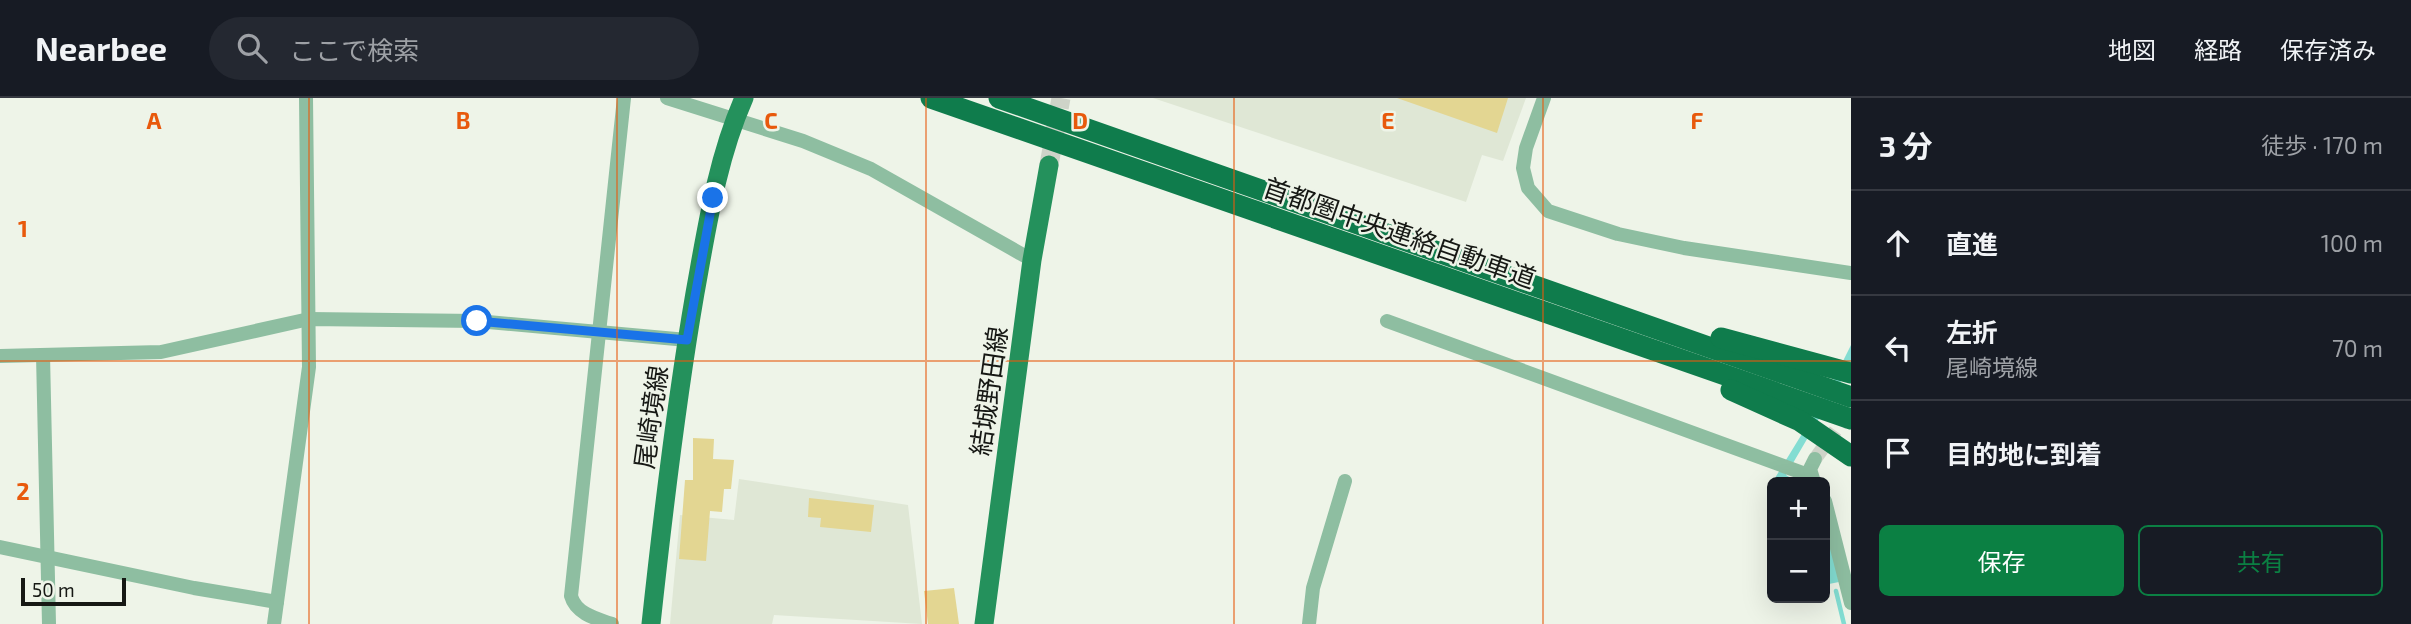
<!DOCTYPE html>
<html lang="ja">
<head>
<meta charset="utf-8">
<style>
  :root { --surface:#171b24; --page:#242831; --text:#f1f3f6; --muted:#9ea1a6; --line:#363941; --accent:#0b8043 }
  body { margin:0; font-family:"Exo 2","Noto Sans JP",sans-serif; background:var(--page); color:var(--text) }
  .controls { position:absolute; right:21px; bottom:21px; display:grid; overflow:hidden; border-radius:10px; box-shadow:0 7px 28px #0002 }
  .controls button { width:63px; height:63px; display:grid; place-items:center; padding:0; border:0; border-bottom:2px solid var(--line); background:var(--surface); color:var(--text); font:35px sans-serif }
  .scale { position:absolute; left:21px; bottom:18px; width:105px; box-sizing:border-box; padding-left:7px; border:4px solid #161814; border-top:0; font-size:19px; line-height:24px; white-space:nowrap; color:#161814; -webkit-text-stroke:5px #eef4e8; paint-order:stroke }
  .stop { position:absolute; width:21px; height:21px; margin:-16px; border:5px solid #1a73e8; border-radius:50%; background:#fff }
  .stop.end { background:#1a73e8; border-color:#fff; box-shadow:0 2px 7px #0008 }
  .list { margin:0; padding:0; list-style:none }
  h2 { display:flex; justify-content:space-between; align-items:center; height:91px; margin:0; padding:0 28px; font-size:30px }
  h2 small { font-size:23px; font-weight:400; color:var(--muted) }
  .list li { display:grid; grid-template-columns:46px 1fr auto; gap:21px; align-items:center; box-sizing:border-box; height:105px; padding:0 28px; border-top:2px solid var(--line) }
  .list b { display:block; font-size:26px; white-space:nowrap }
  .list p { margin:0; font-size:23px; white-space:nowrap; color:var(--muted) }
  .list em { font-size:23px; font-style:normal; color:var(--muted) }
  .actions { display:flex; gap:14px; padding:21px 28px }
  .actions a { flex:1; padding:16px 0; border:2px solid var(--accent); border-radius:10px; text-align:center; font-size:24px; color:var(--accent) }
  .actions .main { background:var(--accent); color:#fff }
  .icon { flex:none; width:38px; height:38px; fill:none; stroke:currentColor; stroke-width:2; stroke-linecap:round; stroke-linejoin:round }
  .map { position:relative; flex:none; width:1851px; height:526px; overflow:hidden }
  header { display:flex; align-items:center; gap:42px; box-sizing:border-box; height:98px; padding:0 35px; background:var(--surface); border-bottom:2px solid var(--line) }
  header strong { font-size:33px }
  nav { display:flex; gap:38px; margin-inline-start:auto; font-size:24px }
  .search { width:490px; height:63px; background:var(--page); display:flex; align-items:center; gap:18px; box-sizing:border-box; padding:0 24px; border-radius:38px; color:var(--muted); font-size:26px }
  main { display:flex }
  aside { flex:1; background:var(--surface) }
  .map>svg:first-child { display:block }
  .built { fill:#dfe7d5 }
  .water { fill:#83ddd2 }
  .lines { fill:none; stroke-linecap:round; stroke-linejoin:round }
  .stream { stroke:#83ddd2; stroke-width:4.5 }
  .building { fill:#e3d692 }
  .minor-tunnel { stroke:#ced3c8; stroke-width:14; stroke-dasharray:14 7; stroke-linecap:butt }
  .major-tunnel { stroke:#ced3c8; stroke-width:19; stroke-dasharray:19 10; stroke-linecap:butt }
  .minor { stroke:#8ebea1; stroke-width:14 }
  .major { stroke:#24915c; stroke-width:19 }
  .highway { stroke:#0f7c4c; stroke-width:21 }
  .route { stroke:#1a73e8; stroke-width:9 }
  .grid { fill:none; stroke:#e8590c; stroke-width:2; stroke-opacity:0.55 }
  .labels { text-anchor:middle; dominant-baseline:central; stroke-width:5; stroke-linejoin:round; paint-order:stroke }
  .street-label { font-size:26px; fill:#161814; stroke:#eef4e8 }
  .grid-label { font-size:23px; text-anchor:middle; font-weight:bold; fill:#e8590c; stroke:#eef4e8; stroke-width:5; stroke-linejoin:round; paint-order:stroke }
</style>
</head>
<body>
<header>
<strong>Nearbee</strong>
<div class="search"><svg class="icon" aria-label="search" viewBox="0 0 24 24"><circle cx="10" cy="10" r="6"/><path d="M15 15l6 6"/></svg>ここで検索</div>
<nav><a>地図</a><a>経路</a><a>保存済み</a></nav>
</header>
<main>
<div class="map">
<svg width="1851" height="526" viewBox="0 0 1851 526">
  <rect width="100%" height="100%" fill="#eef4e8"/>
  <!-- built -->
  <g class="built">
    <polygon points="1153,0 1526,0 1503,63 1482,57 1466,104"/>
    <polygon points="739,381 908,407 922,526 774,517 772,526 670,526 680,417 734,422"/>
  </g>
  <!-- water -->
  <g class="water">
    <polygon points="1851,247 1851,266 1786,377 1797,384 1781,384 1775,380 1827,295"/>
    <polygon points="1825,424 1839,484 1829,486 1825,469"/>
  </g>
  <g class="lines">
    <!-- stream -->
    <polyline class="stream" points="1836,493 1844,526"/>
  </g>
  <!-- building -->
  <g class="building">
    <polygon points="1397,0 1508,0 1497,35"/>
    <polygon points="693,340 714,341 713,361 734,362 731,391 724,391 722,414 710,413 706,463 679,461 685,382 693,382"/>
    <polygon points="809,400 874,407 871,434 820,429 821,420 808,419"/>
    <polygon points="954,490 959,526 928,526 924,493"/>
  </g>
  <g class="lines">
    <!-- minor-tunnel -->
    <polyline class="minor-tunnel" points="1815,361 1849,314"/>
    <!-- major-tunnel -->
    <polyline class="major-tunnel" points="1049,67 1061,0"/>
    <!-- minor -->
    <g class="minor">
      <polyline points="667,0 803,43 871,71 1032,162"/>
      <polyline points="1544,0 1526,50 1523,70 1528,90 1548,113 1618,136 1684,150 1851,175"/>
      <polyline points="1387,223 1811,378"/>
      <polyline points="43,257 49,526"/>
      <polyline points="0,258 161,254 309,221 477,223 687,242"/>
      <polyline points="1814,384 1810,371 1815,361"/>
      <polyline points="1825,403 1851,505"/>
      <polyline points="0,449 194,490 277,504"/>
      <polyline points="274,526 309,269 306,0"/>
      <path d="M612,526c-15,-5 -36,-10 -41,-28l53,-498"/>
      <polyline points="1309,526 1313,490 1345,383"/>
    </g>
    <!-- major -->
    <g class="major">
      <path d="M651,526c12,-111 25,-221 44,-331 12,-66 22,-134 49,-195"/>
      <polyline points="984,526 1032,162 1049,67"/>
    </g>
    <!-- highway -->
    <g class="highway">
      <polyline points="931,0 1851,321"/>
      <polyline points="999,0 1851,299"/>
      <polyline points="1721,240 1851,275"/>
      <polyline points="1731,292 1800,323 1851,358"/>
    </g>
  </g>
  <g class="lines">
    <!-- route -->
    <polyline class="route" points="477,223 687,242 713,100"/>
  </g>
  <!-- grid -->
  <path class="grid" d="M309,0v526M617,0v526M926,0v526M1234,0v526M1543,0v526M0,263h1851"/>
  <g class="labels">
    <!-- street labels -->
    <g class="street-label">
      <text transform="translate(1400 134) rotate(19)">首都圏中央連絡自動車道</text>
      <text transform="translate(988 293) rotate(-82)">結城野田線</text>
      <text transform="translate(650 319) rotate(-82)">尾崎境線</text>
    </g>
  </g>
  <g class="grid-label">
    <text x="154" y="31">A</text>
    <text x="463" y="31">B</text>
    <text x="771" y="31">C</text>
    <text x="1080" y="31">D</text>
    <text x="1388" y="31">E</text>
    <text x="1697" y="31">F</text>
    <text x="23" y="139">1</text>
    <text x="23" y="402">2</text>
  </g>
</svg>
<div class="controls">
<button>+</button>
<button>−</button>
</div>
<div class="scale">50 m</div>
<div class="stop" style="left:477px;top:223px"></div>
<div class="stop end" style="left:713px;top:100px"></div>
</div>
<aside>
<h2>3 分<small>徒歩 · 170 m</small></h2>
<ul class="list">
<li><svg class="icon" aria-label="ahead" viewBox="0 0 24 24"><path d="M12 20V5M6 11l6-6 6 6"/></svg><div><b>直進</b></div><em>100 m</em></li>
<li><svg class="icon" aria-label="left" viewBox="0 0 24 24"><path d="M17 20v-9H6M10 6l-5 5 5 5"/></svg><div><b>左折</b><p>尾崎境線</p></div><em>70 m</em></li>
<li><svg class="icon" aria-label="arrive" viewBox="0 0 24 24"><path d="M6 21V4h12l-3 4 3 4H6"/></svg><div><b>目的地に到着</b></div></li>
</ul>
<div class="actions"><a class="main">保存</a><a>共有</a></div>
</aside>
</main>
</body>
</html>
